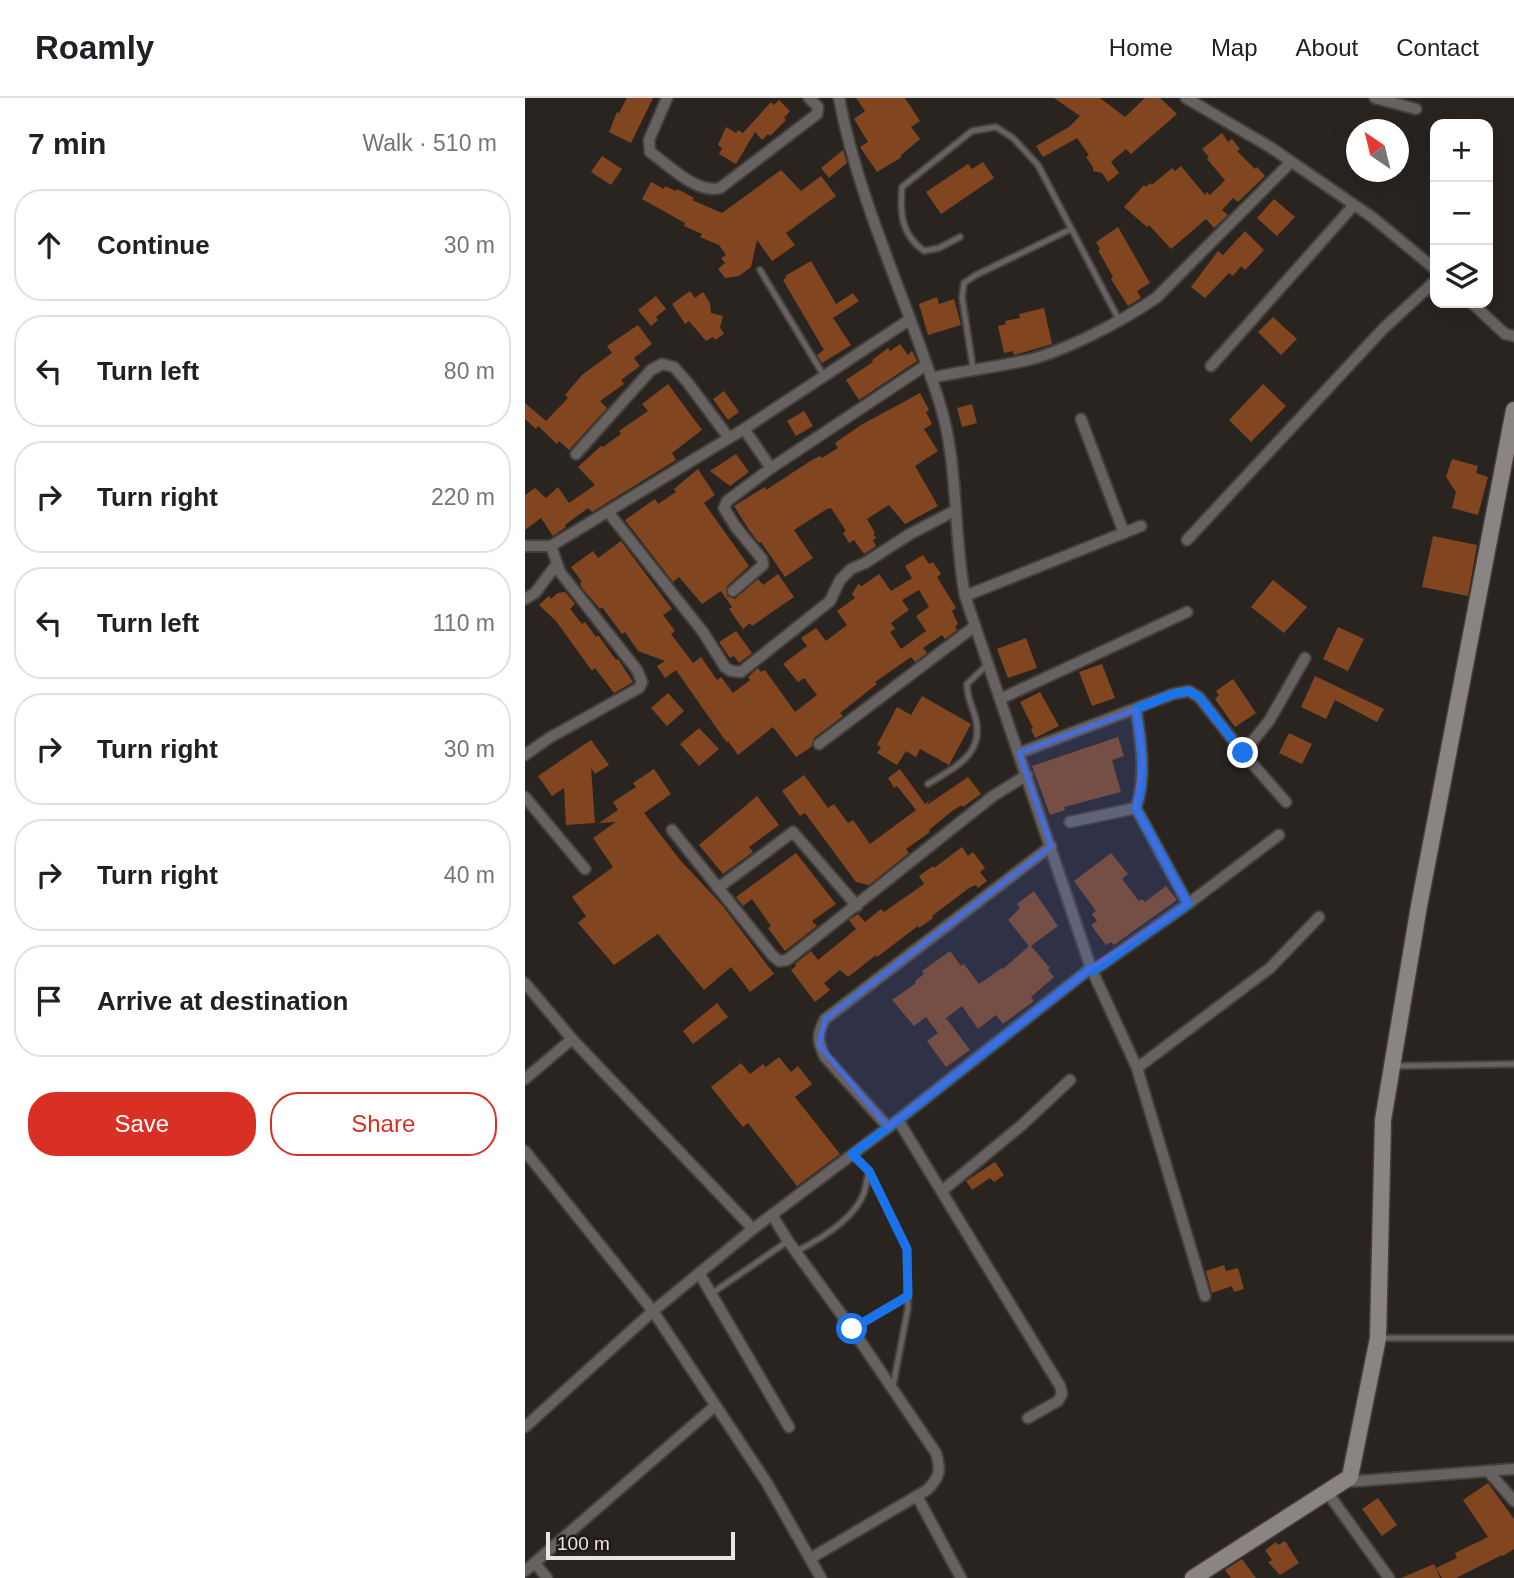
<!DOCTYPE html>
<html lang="en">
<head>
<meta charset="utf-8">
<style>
  :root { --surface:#fff; --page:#f6f6f6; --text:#202124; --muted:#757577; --line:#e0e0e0; --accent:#d93025 }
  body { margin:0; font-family:Helvetica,sans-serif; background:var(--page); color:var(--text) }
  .controls { position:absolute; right:21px; top:21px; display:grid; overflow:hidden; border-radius:14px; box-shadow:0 7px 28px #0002 }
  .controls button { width:63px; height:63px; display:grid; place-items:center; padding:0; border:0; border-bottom:2px solid var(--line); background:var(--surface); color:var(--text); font:35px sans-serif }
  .compass { position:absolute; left:821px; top:21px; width:63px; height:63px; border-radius:50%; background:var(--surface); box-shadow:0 7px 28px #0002; rotate:325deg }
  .scale { position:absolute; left:21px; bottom:18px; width:189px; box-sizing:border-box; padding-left:7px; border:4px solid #eae5e3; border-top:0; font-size:19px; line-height:24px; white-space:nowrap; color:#eae5e3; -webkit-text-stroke:5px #211b18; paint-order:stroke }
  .stop { position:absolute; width:21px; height:21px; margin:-16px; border:5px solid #1a73e8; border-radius:50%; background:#fff }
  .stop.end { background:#1a73e8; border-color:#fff; box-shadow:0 2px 7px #0008 }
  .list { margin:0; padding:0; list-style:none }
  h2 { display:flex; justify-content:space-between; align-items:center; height:91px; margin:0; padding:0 28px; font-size:30px }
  h2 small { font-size:23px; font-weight:400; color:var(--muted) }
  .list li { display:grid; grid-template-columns:46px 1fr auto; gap:21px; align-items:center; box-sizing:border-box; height:112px; margin:0 14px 14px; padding:0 14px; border:2px solid var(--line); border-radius:28px }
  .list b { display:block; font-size:26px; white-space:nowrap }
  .list em { font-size:23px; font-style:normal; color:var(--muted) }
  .actions { display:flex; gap:14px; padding:21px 28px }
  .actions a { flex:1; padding:16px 0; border:2px solid var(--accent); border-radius:28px; text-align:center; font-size:24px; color:var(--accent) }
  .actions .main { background:var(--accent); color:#fff }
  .icon { flex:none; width:38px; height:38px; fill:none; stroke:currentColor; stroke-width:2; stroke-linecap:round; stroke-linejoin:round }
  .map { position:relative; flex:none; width:989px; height:1480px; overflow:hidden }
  header { display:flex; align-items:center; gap:42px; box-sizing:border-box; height:98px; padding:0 35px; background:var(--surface); border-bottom:2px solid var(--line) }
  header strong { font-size:33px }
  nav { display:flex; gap:38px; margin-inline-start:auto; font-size:24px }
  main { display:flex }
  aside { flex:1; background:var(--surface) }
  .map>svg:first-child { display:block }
  .building { fill:#814620; fill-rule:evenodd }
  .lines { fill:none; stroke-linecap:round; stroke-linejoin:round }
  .lane-casing { stroke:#453f3c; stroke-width:9 }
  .street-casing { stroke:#453f3c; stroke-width:14 }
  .secondary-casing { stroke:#453f3c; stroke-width:19 }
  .lane { stroke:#666261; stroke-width:5 }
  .street { stroke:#666261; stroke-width:10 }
  .secondary { stroke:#8a8482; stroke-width:16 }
  .route { stroke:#1a73e8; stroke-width:9 }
  .marked { fill:#466cda; fill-opacity:0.2; stroke:#466cda; stroke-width:5; stroke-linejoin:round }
</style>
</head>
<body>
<header>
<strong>Roamly</strong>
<nav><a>Home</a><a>Map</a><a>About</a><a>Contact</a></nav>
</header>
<main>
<aside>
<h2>7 min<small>Walk · 510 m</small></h2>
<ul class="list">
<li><svg class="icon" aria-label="ahead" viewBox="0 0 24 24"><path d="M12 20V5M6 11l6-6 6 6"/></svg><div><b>Continue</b></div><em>30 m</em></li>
<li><svg class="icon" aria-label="left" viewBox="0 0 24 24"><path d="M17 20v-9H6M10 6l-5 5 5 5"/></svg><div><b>Turn left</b></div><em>80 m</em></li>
<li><svg class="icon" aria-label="right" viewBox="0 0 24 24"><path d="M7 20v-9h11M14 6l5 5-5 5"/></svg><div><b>Turn right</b></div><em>220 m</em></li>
<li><svg class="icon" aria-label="left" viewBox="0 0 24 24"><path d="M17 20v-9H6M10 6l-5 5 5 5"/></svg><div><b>Turn left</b></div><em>110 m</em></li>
<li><svg class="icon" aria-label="right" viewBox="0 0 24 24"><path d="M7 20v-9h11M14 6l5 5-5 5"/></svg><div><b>Turn right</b></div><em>30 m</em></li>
<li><svg class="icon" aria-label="right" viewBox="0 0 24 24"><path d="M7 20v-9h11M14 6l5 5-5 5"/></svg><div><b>Turn right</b></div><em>40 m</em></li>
<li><svg class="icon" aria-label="arrive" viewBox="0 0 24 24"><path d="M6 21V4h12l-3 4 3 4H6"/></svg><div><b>Arrive at destination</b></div></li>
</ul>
<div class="actions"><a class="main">Save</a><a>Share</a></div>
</aside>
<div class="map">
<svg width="989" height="1480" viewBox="0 0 989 1480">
  <rect width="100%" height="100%" fill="#2a2421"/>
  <!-- building -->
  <g class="building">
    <polygon points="102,0 128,0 106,45 84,34 92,14 94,15"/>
    <polygon points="331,0 380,0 395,23 386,29 395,41 375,58 377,59 352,74 335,49 343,44 329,21 340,13"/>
    <polygon points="529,0 575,0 600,19 620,0 635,0 652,16 606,56 601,51 586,64 594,75 583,84 577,75 568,73 568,69 561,59 564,57 552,40 518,59 511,48 544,29 555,18"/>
    <polygon points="254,2 265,13 259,20 261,22 245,38 243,36 237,42 230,34 211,66 194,56 197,50 193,47 201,29 211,35 213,32 218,35 246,4 249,7"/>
    <polygon points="697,35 703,44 707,41 715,51 712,53 730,71 732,69 740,78 713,104 708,100 697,112 703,117 689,130 681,121 646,151 624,127 622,129 599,109 619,87 621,89 625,85 627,87 647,70 650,73 656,68 680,97 682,94 685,97 700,82 682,61 684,59 677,51"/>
    <polygon points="318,52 322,65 304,80 296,70"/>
    <polygon points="77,58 97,71 86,87 66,74"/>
    <polygon points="458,64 469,80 416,116 401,94 443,66 447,71"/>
    <polygon points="256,72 276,93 296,78 311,98 261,135 270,147 247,163 232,142 226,169 214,178 200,180 193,171 200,165 196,160 201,157 194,147 175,139 177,136 159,128 160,125 117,101 126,84 139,91 140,88 151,93 152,91 169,100 167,102 197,115"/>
    <polygon points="749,101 770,119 752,138 732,120"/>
    <polygon points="593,129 625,185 612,193 616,200 603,208 586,181 588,179 573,152 575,151 571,144"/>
    <polygon points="720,133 739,152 720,172 716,168 708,178 704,175 680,200 666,189 693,153 698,157"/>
    <polygon points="286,163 311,206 328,195 334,203 308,220 326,247 297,265 292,257 299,252 258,182 261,180 260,178"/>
    <polygon points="165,193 170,200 178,194 185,205 186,215 198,218 195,229 199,236 190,242 188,239 181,243 164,223 160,226 147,206"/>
    <polygon points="131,198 141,211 131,219 133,222 126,228 113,212"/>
    <polygon points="412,199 414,206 429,201 436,227 403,237 394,206"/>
    <polygon points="519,210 527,246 489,257 488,253 479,255 473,228 481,226 480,223 495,220 494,216"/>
    <polygon points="748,219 772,241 756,257 733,234"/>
    <polygon points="113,227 127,246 109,260 115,268 96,282 99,286 75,303 82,310 44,352 34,343 32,346 13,328 11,331 0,321 0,305 21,323 43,300 40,297 57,277 87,255 82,248"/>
    <polygon points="375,246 383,257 387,253 392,263 334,302 321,282 348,264 347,262 363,250 365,253"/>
    <polygon points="143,286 177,332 147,355 151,362 67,414 63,410 40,427 41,429 28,438 16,420 0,432 0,397 10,390 21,400 33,389 44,405 70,387 53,369 76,348 78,349 96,336 94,333 123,313 117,306"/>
    <polygon points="738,286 761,308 726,344 704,322"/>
    <polygon points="199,293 214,314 203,322 188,301"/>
    <polygon points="395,295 404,312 401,314 407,326 399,331 413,353 390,368 413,408 380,426 364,407 342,421 350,435 348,436 351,440 348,442 351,448 339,456 329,442 324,445 318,435 321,433 306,410 302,411 269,432 288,460 260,479 236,444 234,445 224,432 209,408 240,389 241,392 287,362 295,358 297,360 313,350 310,345 336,327"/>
    <polygon points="447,306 452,325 437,329 432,310"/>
    <polygon points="279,313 288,328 271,338 262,323"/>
    <polygon points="211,356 224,374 205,388 185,373"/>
    <polygon points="927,361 953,368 951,375 963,379 953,417 927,410 931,394 921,379"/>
    <polygon points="173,371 190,397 179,405 224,468 202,488 202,498 210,501 233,481 238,487 253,476 269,499 227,528 225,525 218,531 204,511 207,509 196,493 177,506 154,479 148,484 100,422 130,401 133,406 151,394 149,391"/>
    <polygon points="908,438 952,447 943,498 897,489"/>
    <path d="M96,443l51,68 -9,6 12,16 -4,3 22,29 8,-6 16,23 4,-3 12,16 17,-13 -2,-3 10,-9 3,4 4,-2 30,42 22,-17 -13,-17 -6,4 -15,-18 24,-18 -6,-8 15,-10 10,13 21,-16 -10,-14 18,-13 -3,-4 6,-10 4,2 17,-12 12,17 21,-13 -7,-12 18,-11 6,9 4,-2 8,12 -4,3 19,31 -4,3 6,13 -3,3 2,3 -12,9 -3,-4 -19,13 4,5 -12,9 -4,-5 -36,25 2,2 -37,29 3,3 -29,22 -3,9 -15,10 -23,-30 -35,28 -10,-14 -1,2 -51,-73 -11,8 -8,-12 8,-5 -27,-10 -13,-19 -3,2 -20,-27 -2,2 -18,-21 -2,-5 2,-1 -11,-15 22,-16 5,7zM394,492l10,17 -13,9 10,15 -25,18 -11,-17 5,-3 -4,-6 18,-13 -7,-10z"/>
    <polygon points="748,482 782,509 759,535 726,509"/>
    <polygon points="40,494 50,506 45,511 57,526 60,524 71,539 73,537 91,562 93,561 108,584 89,595 70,570 67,573 31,523 14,507 24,498 26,501 33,495"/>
    <polygon points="813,529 839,541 823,573 798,561"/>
    <polygon points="211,533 227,555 214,565 209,558 205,560 194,544"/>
    <polygon points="501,540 512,570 483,580 472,551"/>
    <polygon points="577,566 590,600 567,608 554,574"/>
    <polygon points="790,578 859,611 852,624 810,602 801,621 776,609"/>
    <polygon points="708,581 731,615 710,629 690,601 694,597 691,593"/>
    <polygon points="515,594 534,628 510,640 506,631 508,630 495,604"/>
    <polygon points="143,595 159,613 142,628 126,610"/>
    <polygon points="397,598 446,626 424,667 395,651 391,659 381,653 372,667 352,655 356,649 352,647 372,609 386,617"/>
    <polygon points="174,630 194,651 174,668 155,646"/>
    <polygon points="764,635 787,646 777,666 754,655"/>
    <polygon points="593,639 599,658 587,662 596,694 539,709 540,712 525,717 507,668"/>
    <polygon points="66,642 84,667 70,676 66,670 70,725 41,727 39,690 27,698 13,678"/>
    <polygon points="129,671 146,696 119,715 155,762 197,807 249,876 225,894 206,869 179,892 133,836 89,867 53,825 61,818 47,799 88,769 68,740 91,724 74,725 93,712 88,704 111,689 108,685"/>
    <polygon points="375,671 400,706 405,702 402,707 443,679 456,696 438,709 437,707 427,713 404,732 405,734 381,751 384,755 344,787 331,784 280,715 275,718 257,693 279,677 303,710 309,706 323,725 328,722 345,746 391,712 372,688 369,690 363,680"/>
    <polygon points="232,698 254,727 224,749 228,754 198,776 174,747"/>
    <polygon points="437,749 443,758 448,754 460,770 455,774 462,783 453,790 451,787 444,790 407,818 408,820 394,830 393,828 352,859 351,857 323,879 315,872 299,885 305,892 290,904 266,872 271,868 270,866 286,853 293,862 331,831 324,822 333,816 340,824 356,811 359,814 399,786 394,778 408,768 409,770"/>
    <polygon points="271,755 311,806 287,823 292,828 260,853 243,830 246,828 227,801 218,808 211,799"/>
    <polygon points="586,755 603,776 597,781 614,803 617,801 620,804 641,788 652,802 589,847 586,844 581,847 566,827 572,823 567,816 571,813 549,783"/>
    <polygon points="509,793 533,828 506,848 525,870 523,872 529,879 506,899 509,903 478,926 471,917 453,931 437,908 421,920 445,952 421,969 402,943 413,935 401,919 389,928 367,902 391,885 390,883 399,876 397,873 425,853 436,868 439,866 454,886 477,870 478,871 504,848 483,822 495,810 492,806"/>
    <polygon points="192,905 203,919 168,946 158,933"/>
    <polygon points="254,959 266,974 273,968 287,986 270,999 315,1056 272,1088 223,1025 218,1029 186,989 216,965 225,976 238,966 241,969"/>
    <polygon points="470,1064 479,1077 469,1084 465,1080 447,1092 441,1083"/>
    <polygon points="699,1167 701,1173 713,1170 719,1191 709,1194 707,1188 687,1195 681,1173"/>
    <polygon points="963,1385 989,1421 989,1451 978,1458 977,1457 931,1480 917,1480 911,1470 932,1460 930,1455 963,1439 938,1402"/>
    <polygon points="853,1400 872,1427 857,1438 837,1411"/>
    <polygon points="760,1443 774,1465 755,1477 743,1464 747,1462 740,1452 751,1444 753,1447"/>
    <polygon points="717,1461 731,1480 706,1480 700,1472"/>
    <polygon points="909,1466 915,1480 876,1480"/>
  </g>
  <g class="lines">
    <defs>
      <g id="lane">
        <path d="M435,139l-21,11 -15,3c-23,-17 -24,-37 -22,-64l70,-56 24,-4 17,11 25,27 81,155"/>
        <polyline points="235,172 299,278"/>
        <polyline points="448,270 437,199 439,185 451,177 546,131"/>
        <path d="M403,686c27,-17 58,-30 47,-68 -4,-12 -8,-19 -8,-32l21,-20"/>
        <polyline points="870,968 989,966"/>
        <polyline points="327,1056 344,1073 382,1151 383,1210 368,1288"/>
        <path d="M270,1154c24,-12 59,-32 69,-59 2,-7 3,-15 5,-22"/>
        <polyline points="186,1196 263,1143"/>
        <polyline points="327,1231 383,1198"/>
        <polyline points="856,1240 989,1240"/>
      </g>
      <g id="street">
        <path d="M142,0l-18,42 1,12c19,13 46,42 70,36l97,-74 1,-7 -9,-9"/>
        <path d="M314,0c20,105 68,202 100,303 20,61 14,133 26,195l126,372 46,100 68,228"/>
        <polyline points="661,0 745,49 847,119 910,171"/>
        <polyline points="850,0 891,11"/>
        <polyline points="947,205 980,236 989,238"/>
        <polyline points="686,268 829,107"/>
        <path d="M406,280c32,-7 65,-11 97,-18 40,-10 94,-39 128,-62l135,-136"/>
        <polyline points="556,321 599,435"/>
        <polyline points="219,331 246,370"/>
        <polyline points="51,356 126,272 137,266 149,269 163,285 204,340"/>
        <polyline points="83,414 178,534 200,569 206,573 216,574 305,503 315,482 326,471 340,465 385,436 431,412"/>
        <polyline points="662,442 858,231 910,183"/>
        <polyline points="0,448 26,448 219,331 384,222"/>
        <polyline points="208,493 238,467 237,461 210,428 199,410 202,403 246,370 401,267"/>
        <polyline points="440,498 616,428"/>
        <polyline points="0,501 10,495 31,467"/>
        <polyline points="475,601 662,514"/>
        <polyline points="294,646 450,528"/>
        <polyline points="494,655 648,596 664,593 674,599 718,655 744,623 780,560"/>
        <polyline points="718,655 761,704"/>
        <polyline points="0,657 24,640 114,590 117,584 112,572 35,474 26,448"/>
        <polyline points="0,699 60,771"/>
        <polyline points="545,724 611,710"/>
        <polyline points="147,732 247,857 254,863 262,862 468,698 502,677"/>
        <polyline points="193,790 268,734 332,808"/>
        <polyline points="663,806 754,737"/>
        <path d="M568,873l95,-67 -52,-96c11,-33 5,-65 0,-99"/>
        <polyline points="0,885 47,941"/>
        <polyline points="612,970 745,870 794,819"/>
        <polyline points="0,981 47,941 228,1131"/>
        <polyline points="373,1022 535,1288 537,1296 533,1303 503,1320"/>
        <path d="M363,1029l-63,-70c-8,-16 -8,-23 0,-38l226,-173"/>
        <polyline points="0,1053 128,1213 242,1385 296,1480"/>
        <polyline points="417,1093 497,1027 545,982"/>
        <path d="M247,1117l16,26 64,88 84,124c5,18 4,24 -9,37l-116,68"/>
        <polyline points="174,1175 264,1329"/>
        <polyline points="0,1329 128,1213 228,1131 373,1022 566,870"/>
        <polyline points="963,1373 989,1403"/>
        <polyline points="820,1384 989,1371"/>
        <polyline points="802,1394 864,1480"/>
        <polyline points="392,1398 436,1480"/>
        <polyline points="10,1465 22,1480"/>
        <polyline points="0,1473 190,1308"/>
      </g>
      <polyline id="secondary" points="668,1480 825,1379 853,1240 858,1022 894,808 989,312"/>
    </defs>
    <!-- lane casing -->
    <use href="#lane" class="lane-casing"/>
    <!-- street casing -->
    <use href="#street" class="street-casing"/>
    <!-- secondary casing -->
    <use href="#secondary" class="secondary-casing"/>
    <!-- lane -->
    <use href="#lane" class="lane"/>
    <!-- street -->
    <use href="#street" class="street"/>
    <!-- secondary -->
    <use href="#secondary" class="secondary"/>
  </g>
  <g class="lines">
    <!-- route -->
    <path class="route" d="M327,1231l56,-33 -1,-47 -38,-78 -17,-17 46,-34 193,-152 2,3 95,-67 -52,-96c11,-33 5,-65 0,-99l37,-15 16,-3 10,6 44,56"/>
  </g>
  <!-- marked area -->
  <path class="marked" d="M611,611l7,51 -7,48 52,96 -97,64 -203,159 -69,-82 6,-26 226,-173 -32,-93z"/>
</svg>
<div class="controls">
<button>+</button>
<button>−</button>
<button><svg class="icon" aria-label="layers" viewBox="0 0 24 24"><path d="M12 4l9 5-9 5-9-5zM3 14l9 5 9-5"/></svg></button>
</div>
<svg class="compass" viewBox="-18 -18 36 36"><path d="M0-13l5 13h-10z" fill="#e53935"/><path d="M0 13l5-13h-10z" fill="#757577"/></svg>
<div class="scale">100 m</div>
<div class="stop" style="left:327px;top:1231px"></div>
<div class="stop end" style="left:718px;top:655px"></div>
</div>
</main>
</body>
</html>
